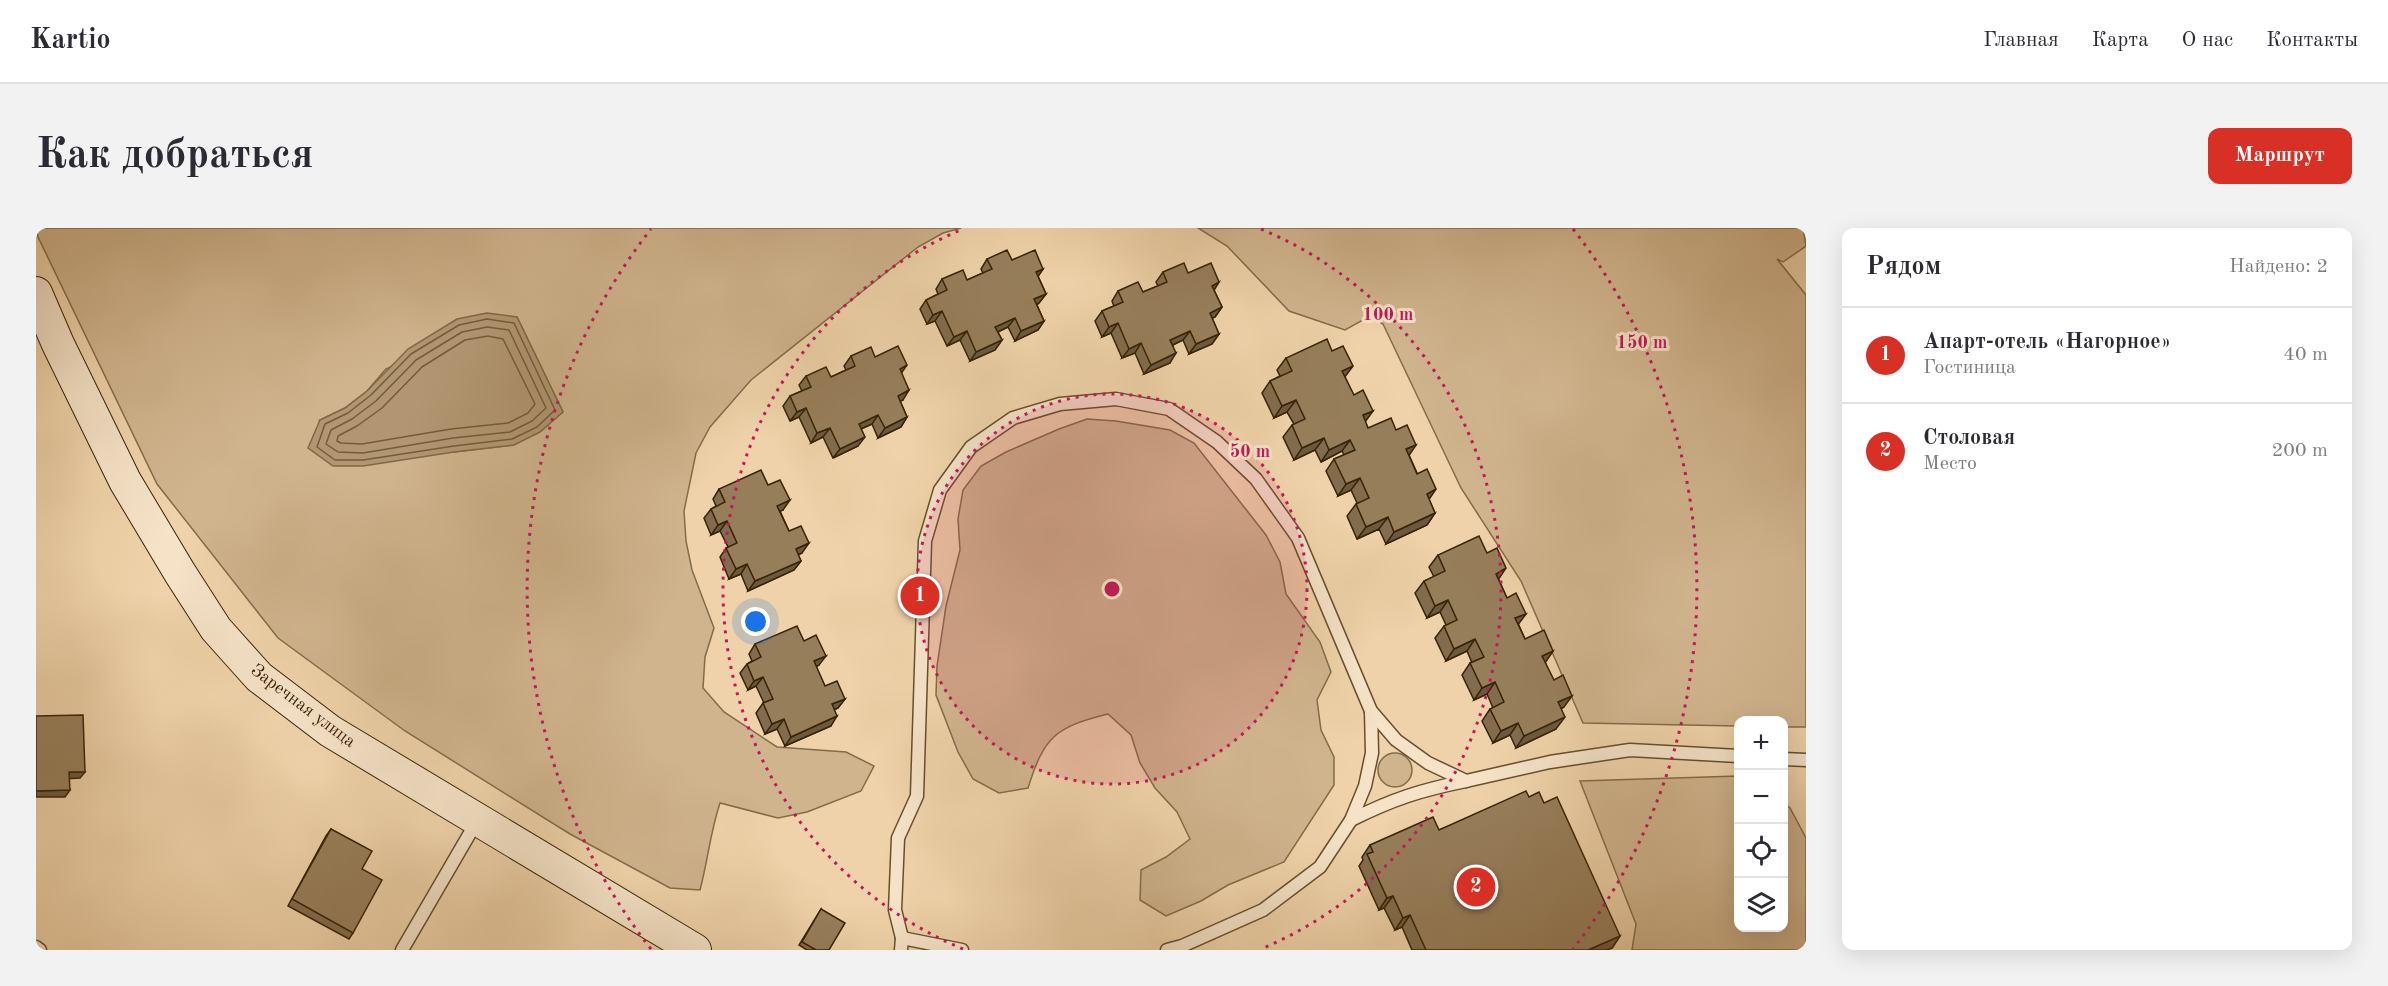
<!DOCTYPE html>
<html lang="ru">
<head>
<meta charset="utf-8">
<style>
  :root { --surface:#fff; --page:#f2f2f3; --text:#2b2b33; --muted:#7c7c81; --line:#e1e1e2; --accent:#d93025 }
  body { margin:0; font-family:"Old Standard TT",serif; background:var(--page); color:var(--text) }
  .controls { position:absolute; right:18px; bottom:18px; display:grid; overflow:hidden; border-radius:12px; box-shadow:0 6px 24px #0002 }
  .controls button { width:54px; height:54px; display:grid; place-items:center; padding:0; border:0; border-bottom:2px solid var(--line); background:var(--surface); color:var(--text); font:30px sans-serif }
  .you { position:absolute; left:720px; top:394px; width:21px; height:21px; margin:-15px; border:4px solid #fff; border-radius:50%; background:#1a73e8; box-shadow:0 0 0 9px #1a73e833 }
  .badge { display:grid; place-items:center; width:39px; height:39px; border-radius:50%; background:var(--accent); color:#fff; font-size:20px; font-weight:700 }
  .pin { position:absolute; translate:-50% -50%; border:3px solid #fff; box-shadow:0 2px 6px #0006 }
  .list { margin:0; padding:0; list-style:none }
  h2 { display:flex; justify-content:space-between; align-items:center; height:78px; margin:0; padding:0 24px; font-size:26px }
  h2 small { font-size:20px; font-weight:400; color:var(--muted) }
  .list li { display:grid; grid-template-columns:39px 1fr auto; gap:18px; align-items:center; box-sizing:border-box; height:96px; padding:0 24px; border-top:2px solid var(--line) }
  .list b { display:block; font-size:22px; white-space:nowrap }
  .list p { margin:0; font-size:20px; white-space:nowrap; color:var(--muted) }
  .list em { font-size:20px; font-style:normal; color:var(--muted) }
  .icon { flex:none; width:33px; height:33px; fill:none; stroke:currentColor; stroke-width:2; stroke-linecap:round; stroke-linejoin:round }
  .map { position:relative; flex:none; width:1770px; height:722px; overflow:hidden; border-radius:12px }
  header { display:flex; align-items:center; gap:36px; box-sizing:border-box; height:84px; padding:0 30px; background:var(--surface); border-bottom:2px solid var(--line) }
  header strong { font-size:28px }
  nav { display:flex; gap:33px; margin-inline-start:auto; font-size:21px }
  .intro { display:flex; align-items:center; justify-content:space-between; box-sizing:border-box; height:144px; padding:0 36px }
  h1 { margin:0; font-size:42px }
  .button { padding:15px 27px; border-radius:12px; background:var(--accent); color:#fff; font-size:21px; font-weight:700 }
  main { display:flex; gap:36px; padding:0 36px }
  aside { flex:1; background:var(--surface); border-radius:12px; box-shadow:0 6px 24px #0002 }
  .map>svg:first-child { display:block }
  .green { fill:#d0b48d; stroke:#846c48; stroke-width:1.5; fill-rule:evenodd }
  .water { fill:#b19671; stroke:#816845; stroke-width:1.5 }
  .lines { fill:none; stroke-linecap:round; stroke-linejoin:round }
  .shore { stroke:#745c3a; stroke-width:1.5 }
  .service-casing { stroke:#664f2d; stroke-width:15 }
  .secondary-casing { stroke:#382304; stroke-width:34 }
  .service { stroke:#f5e2c7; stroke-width:12 }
  .secondary { stroke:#f5e2c7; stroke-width:32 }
  .wall { fill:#826c4d; stroke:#382304; stroke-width:1.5 }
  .shaded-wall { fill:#6a583f; stroke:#382304; stroke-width:1.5 }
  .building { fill:#977e5a; stroke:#382304; stroke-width:1.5 }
  .ring { fill:none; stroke:#c2185b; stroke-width:3; stroke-dasharray:3 6 }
  .labels { text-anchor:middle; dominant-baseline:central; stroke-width:6; stroke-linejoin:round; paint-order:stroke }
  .street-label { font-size:18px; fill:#382304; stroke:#f5e2c7 }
  .centre { fill:#c2185b; stroke:#f5e2c7; stroke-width:3 }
  .ring-label { font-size:18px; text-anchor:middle; font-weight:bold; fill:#c2185b; stroke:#f5e2c7; stroke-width:6; stroke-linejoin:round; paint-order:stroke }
</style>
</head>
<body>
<header>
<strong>Kartio</strong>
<nav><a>Главная</a><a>Карта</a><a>О нас</a><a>Контакты</a></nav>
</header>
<div class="intro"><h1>Как добраться</h1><a class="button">Маршрут</a></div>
<main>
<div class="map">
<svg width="1770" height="722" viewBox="0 0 1770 722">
  <rect width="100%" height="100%" fill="#efd2a9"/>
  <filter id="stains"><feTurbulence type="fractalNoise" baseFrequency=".00333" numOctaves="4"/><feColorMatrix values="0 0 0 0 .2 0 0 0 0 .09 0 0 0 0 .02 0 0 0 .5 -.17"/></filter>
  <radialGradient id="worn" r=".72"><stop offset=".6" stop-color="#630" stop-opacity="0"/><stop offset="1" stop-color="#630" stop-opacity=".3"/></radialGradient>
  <!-- green -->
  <g class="green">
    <path d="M0,0h925l-18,5 -25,14 -167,133 -41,47 -14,26 -12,58 2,30 6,29 22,58 -9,29 -2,31 21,24 53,35 69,5 28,14 -13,25 -54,21 -29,6 -58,-15c-10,30 -12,57 -20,87l-30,-2 -100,-54 -165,-103 -127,-93 -121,-154 -119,-247zM481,89l46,95 -49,33 -60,7 -134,-32 25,-12 22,-17 19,-22z"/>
    <polygon points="1162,0 1767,0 1770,18 1747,34 1741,31 1770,67 1770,499 1748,499 1748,493 1702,493 1702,498 1547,495 1485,353 1425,260 1347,96 1334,88 1309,102 1253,83 1191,18"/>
    <path d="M1051,191l29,2 54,9 24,13 72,92 14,27 6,32 34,48 11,30 -14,28 4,30 13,27v28l-50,77 -56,23 -27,16 -35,15 -26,-16 1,-30 25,-13 24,-18 -13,-27 -22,-24 -15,-25 -9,-28 -23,-21c-53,13 -64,23 -80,74l-29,5 -26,-14 -15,-27 -22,-57 1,-29 9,-60 14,-56 -2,-31 5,-29 18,-24 25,-14 53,-23z"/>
    <circle cx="1359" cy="542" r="17"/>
    <polygon points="1702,548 1702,700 1748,700 1748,575 1754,580 1770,610 1770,722 1596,722 1600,696 1544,553"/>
  </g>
  <!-- water -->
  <polygon class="water" points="451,85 481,89 527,184 504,204 478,217 418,224 327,238 297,238 272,220 284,192 309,180 331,163 372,121 421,91"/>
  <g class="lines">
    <!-- shore -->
    <g class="shore">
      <polygon points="451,91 478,95 519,182 501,199 476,211 418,218 327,232 299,232 281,219 289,196 312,185 335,167 375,126 423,97"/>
      <polygon points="451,99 473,102 510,180 496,193 474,204 417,210 327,225 302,224 290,216 295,202 316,191 340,173 380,132 426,104"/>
      <polygon points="452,108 467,111 499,176 492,185 472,195 415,201 326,216 305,215 301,213 302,208 321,198 346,180 386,139 429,112"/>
    </g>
    <defs>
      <g id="service">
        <polyline points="1748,531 1770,532"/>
        <path d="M1315,592c42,-21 70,-30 115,-39"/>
        <polyline points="866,710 926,722"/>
        <polyline points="0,719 4,722"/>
        <polyline points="366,722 441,593"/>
        <polyline points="865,722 866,710 859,682 862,610 881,568 889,313 904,262 935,219 977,190 1024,176 1080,171 1133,181 1181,214 1220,251 1262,310 1335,483 1360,512 1392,535 1430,553 1514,534 1594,522 1702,528"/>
        <polyline points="1131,722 1146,718 1227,682 1284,639 1315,592 1329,558 1336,525 1335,483"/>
      </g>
      <polyline id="secondary" points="0,65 22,116 89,253 144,345 180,401 223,449 294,503 659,722"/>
    </defs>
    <!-- service casing -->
    <use href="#service" class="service-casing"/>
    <!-- secondary casing -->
    <use href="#secondary" class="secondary-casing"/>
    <!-- service -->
    <use href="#service" class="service"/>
    <!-- secondary -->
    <use href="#secondary" class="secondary"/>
  </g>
  <!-- wall -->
  <g class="wall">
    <polygon points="951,31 976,32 1007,41 1002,48 1010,66 1003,75 1001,77 1008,93 1002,102 979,113 972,99 962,104 966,112 959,122 934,133 924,112 911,118 899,93 891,96 884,81 890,72 902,66 900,61 906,51 931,52 947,45 945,41"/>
    <polygon points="1127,44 1152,45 1178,62 1186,79 1179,89 1176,90 1183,106 1176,116 1153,126 1147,112 1137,117 1134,135 1108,146 1099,125 1086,130 1075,105 1066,109 1059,93 1066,83 1078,78 1076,73 1082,63 1107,64 1122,58 1120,54"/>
    <polygon points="815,128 839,129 865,145 867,172 864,173 871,189 865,199 842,210 836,196 825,201 822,218 797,230 787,209 775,215 763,189 754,193 747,178 754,168 766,163 763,157 770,148 795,149 810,142 808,138"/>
    <polygon points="1250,130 1309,149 1332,200 1373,227 1399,285 1391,297 1350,316 1343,301 1321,311 1311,288 1320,276 1321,275 1315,262 1302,268 1290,243 1298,231 1308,227 1306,223 1285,234 1279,222 1258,232 1247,209 1256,197 1258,196 1251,184 1238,190 1226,165 1234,153 1244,148 1241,142"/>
    <polygon points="732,257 747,282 744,283 753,303 766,325 762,327 765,333 758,342 712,363 705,346 693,351 684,329 690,320 692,319 684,303 675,307 668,290 675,281 680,278 677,271 683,261"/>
    <polygon points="1402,327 1463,352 1489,411 1517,423 1509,434 1528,479 1525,481 1520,501 1480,520 1474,507 1457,515 1446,493 1454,481 1457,480 1451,466 1438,472 1426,447 1434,435 1436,435 1431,423 1410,433 1399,410 1408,398 1410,397 1404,384 1391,390 1379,365 1388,353 1398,349 1393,339"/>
    <polygon points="768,413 783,437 780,439 789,458 809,471 802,480 798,482 795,498 749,518 741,501 729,506 720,485 727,475 728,475 720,458 712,462 704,445 711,436 716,433 713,426 719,416"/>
    <polygon points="1493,569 1508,575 1584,708 1576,720 1570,722 1376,722 1366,699 1359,702 1348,680 1343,682 1323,638 1327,632 1326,629 1334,617 1403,602"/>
    <polygon points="295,601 326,641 317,705 313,711 252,678 290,608"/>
    <polygon points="785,681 793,722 771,722 763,717"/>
  </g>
  <!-- shaded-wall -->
  <g class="shaded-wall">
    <polygon points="1007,41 1001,50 1000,44"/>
    <polygon points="1183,54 1177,64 1176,58"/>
    <polygon points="1010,66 1003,75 991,81 998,71"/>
    <polygon points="1186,79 1179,89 1167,94 1174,85"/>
    <polygon points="906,83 899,93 891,96 897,87"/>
    <polygon points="979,90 972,99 953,108 959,99"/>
    <polygon points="1008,93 1002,102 979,113 985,103"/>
    <polygon points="1082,95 1075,105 1066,109 1073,99"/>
    <polygon points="931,103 924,112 911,118 918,109"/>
    <polygon points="1154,103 1147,112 1128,121 1134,112"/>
    <polygon points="1183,106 1176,116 1153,126 1160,116"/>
    <polygon points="966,112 959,122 934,133 940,124"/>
    <polygon points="1105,115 1099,125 1086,130 1093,121"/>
    <polygon points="1140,125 1134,135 1108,146 1115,137"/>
    <polygon points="871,137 864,147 864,141"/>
    <polygon points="1317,138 1308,150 1306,143"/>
    <polygon points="873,162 867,172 855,178 862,168"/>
    <polygon points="1260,172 1251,184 1238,190 1246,178"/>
    <polygon points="770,180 763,189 754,193 761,184"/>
    <polygon points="1337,183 1329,194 1327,187"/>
    <polygon points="842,187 836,196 816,205 823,196"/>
    <polygon points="871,189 865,199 842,210 849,200"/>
    <polygon points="794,200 787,209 775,215 781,205"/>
    <polygon points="829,209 822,218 797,230 804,221"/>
    <polygon points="1288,210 1279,222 1258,232 1266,220"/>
    <polygon points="1314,212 1306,223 1285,234 1293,222"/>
    <polygon points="1380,217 1372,229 1370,221"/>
    <polygon points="1324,250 1315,262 1302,268 1310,256"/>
    <polygon points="1400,261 1392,273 1391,266"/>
    <polygon points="754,272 747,282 735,287 741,278"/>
    <polygon points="1399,285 1391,297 1350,316 1358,304"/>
    <polygon points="1352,289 1343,301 1321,311 1330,299"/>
    <polygon points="691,293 684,303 675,307 682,297"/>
    <polygon points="773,315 766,325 753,331 760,321"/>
    <polygon points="765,333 758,342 712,363 719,353"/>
    <polygon points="711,336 705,346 693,351 700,341"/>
    <polygon points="1470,340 1462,352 1460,346"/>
    <polygon points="1412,372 1404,384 1391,390 1399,378"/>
    <polygon points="1490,386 1481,398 1479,390"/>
    <polygon points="1439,411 1431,423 1410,433 1418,421"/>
    <polygon points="1517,423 1509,435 1506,428"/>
    <polygon points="790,428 783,437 771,443 778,433"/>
    <polygon points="727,449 720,458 712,462 718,453"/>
    <polygon points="1459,454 1451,466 1438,472 1446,460"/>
    <polygon points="1536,468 1528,479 1514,486 1522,474"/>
    <polygon points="809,471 802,480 789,486 796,476"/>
    <polygon points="801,488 795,498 749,518 755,509"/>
    <polygon points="1529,489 1520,501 1480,520 1488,508"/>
    <polygon points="748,491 741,501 729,506 736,496"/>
    <polygon points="1482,495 1474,507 1457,515 1465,503"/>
    <polygon points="33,544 49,544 44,550 28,551"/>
    <polygon points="34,562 29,569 0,569 0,563"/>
    <polygon points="1357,668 1348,680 1343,682 1351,670"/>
    <polygon points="1374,687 1366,699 1359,702 1367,690"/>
    <polygon points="1584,708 1576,720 1570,722 1552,722"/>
  </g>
  <!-- building -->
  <g class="building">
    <polygon points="971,22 976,32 999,22 1007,41 1000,44 1010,66 998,71 1008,93 985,103 979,90 959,99 966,112 940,124 931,103 918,109 906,83 897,87 890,72 911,62 906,51 927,42 931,52 956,41 951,31"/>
    <polygon points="1148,35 1152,45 1175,35 1183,54 1176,58 1186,79 1174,85 1183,106 1160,116 1154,103 1134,112 1140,125 1115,137 1105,115 1093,121 1082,95 1073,99 1066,83 1087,74 1082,63 1102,54 1107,64 1131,54 1127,44"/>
    <polygon points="1291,111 1296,123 1307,118 1317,138 1306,143 1318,167 1327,162 1337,183 1327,187 1332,200 1355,190 1360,202 1371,197 1380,217 1370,221 1381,246 1391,241 1400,261 1391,266 1399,285 1358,304 1352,289 1330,299 1320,276 1333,270 1324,250 1310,256 1298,231 1319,222 1314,212 1293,222 1288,210 1266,220 1256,197 1269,191 1260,172 1246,178 1234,153 1256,143 1250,130"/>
    <polygon points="862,118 871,137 864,141 873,162 862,168 871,189 849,200 842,187 823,196 829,209 804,221 794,200 781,205 770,180 761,184 754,168 775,159 770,148 790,139 795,149 819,138 815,128 835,119 839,129"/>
    <polygon points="725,242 732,257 744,252 754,272 741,278 753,303 765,298 773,315 760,321 765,333 719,353 711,336 700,341 690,320 701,315 691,293 682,297 675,281 689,274 683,261"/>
    <polygon points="1443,308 1451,325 1461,320 1470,340 1460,346 1471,370 1480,365 1490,386 1479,390 1489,411 1508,402 1517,423 1506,428 1518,452 1527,447 1536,468 1522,474 1529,489 1488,508 1482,495 1465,503 1454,481 1468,474 1459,454 1446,460 1434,435 1448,429 1439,411 1418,421 1408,398 1421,392 1412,372 1399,378 1388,353 1409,343 1402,327"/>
    <polygon points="761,398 768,413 780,407 790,428 778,433 789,458 801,453 809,471 796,476 801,488 755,509 748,491 736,496 727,475 737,471 727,449 718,453 711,436 725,429 719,416"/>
    <polygon points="47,487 49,544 33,544 34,562 0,563 0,488"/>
    <polygon points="1490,563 1493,569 1503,564 1508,575 1521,569 1584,708 1552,722 1390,722 1374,687 1367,690 1357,668 1351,670 1331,626 1337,624 1334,617 1397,589 1403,602"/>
    <polygon points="295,601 336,623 326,641 346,652 317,705 256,671"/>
    <polygon points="785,681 809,695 793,722 780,722 766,714"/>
  </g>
  <!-- distance rings -->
  <circle cx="1076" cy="361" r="195" fill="#c2185b" fill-opacity=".12"/>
  <g class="ring">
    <circle cx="1076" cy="361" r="195"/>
    <path d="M927 721A390 390 0 0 1 927 1M1225 1A390 390 0 0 1 1225 721"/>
    <path d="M615 721A585 585 0 0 1 615 1M1537 1A585 585 0 0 1 1537 721"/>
  </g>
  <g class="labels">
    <!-- street labels -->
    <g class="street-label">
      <text transform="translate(267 478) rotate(37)">Заречная улица</text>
    </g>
  </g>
  <circle cx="1076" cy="361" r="9" class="centre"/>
  <g class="ring-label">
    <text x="1352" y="92">100 m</text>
    <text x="1606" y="120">150 m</text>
    <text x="1214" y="229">50 m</text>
  </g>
  <rect width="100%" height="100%" filter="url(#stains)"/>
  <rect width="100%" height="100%" fill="url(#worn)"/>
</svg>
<div class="controls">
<button>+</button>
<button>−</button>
<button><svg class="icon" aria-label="locate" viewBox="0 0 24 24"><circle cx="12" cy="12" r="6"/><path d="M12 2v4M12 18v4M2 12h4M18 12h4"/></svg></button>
<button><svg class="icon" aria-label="layers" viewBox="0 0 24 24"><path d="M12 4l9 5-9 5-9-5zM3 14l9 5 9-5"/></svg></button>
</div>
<div class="you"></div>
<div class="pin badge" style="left:884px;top:368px">1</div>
<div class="pin badge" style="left:1440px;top:659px">2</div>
</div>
<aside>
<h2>Рядом<small>Найдено: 2</small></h2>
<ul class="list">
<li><span class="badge">1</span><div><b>Апарт-отель «Нагорное»</b><p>Гостиница</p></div><em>40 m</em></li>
<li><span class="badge">2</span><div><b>Столовая</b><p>Место</p></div><em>200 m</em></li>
</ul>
</aside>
</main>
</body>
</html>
